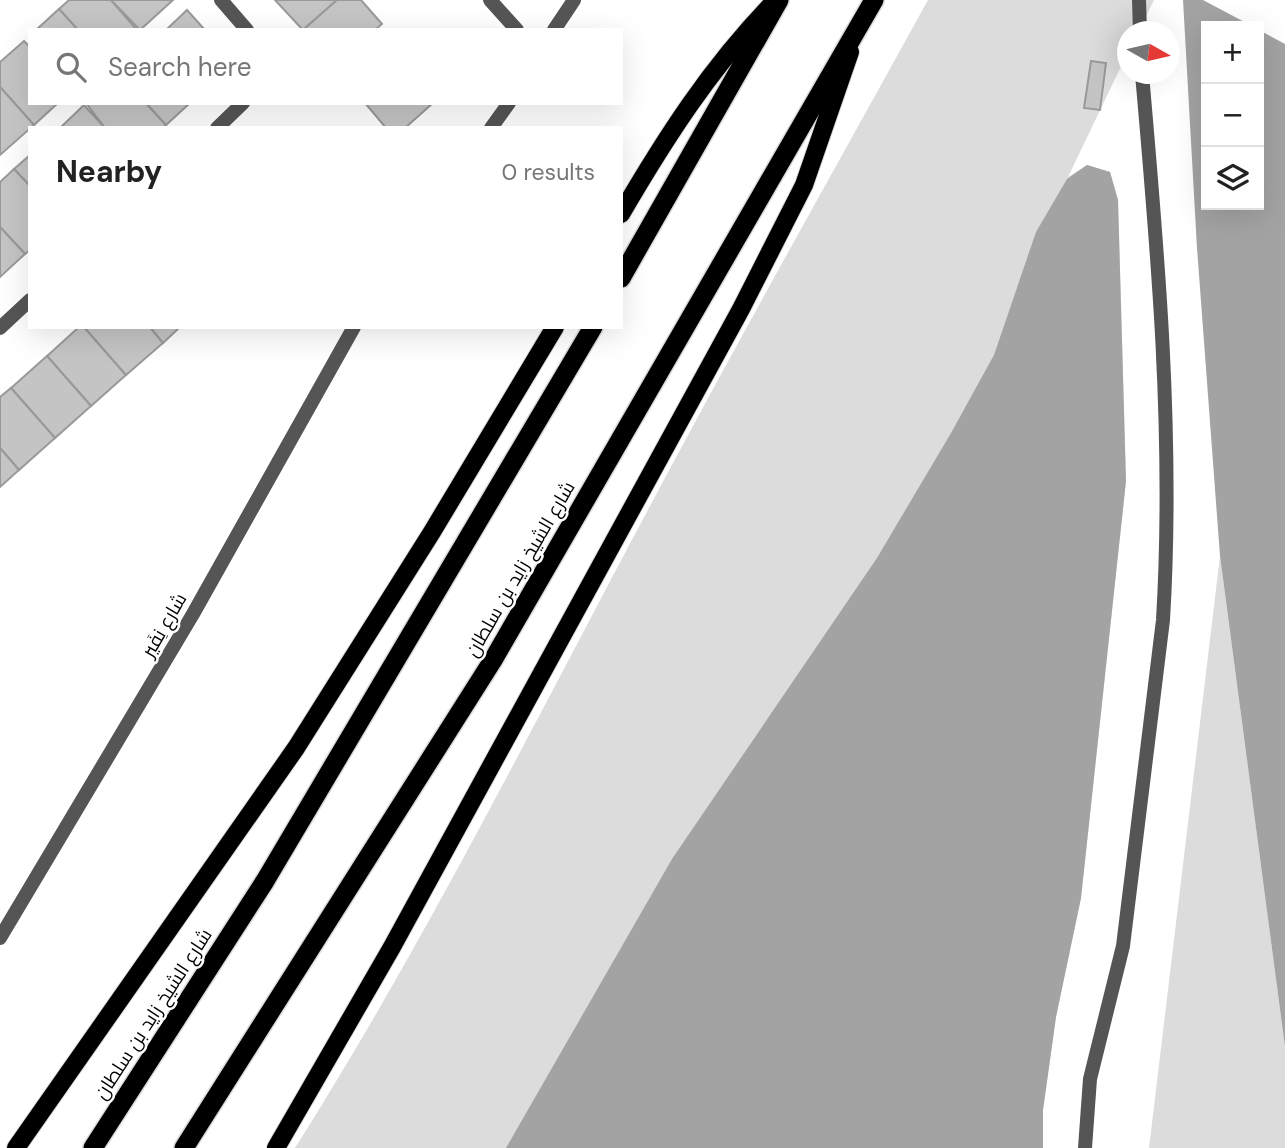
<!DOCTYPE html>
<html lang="en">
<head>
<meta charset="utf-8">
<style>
  :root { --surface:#fff; --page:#f2f2f2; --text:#222; --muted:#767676; --line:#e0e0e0 }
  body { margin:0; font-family:"DM Sans",Cairo,sans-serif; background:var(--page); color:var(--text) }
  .controls { position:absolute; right:21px; top:21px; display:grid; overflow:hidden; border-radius:0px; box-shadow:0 7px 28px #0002 }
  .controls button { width:63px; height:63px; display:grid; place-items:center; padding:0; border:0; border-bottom:2px solid var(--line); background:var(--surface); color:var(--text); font:35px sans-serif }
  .compass { position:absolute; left:1117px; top:21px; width:63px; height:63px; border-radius:50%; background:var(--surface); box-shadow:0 7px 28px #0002; rotate:98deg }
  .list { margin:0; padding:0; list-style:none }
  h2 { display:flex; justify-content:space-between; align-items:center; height:91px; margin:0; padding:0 28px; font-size:30px }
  h2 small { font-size:23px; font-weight:400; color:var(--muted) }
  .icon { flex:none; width:38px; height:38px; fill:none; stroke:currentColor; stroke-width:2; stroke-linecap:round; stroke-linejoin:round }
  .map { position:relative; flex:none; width:1285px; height:1148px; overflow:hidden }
  .search { position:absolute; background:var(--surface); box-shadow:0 7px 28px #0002; left:28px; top:28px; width:595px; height:77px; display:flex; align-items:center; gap:18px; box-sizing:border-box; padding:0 24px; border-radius:0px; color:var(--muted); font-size:26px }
  .panel { position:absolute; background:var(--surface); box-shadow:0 7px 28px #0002; left:28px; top:126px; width:595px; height:203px; border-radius:0px }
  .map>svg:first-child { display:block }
  .green { fill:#dcdcdc }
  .water { fill:#a3a3a3 }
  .building { fill:#c4c4c4; stroke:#999; stroke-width:2 }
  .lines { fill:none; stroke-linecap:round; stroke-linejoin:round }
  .primary-casing { stroke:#dbdbdb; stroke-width:20 }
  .trunk-casing { stroke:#dbdbdb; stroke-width:22 }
  .service { stroke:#555; stroke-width:14 }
  .minor { stroke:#555; stroke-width:14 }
  .primary { stroke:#000; stroke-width:18 }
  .trunk { stroke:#000; stroke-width:19 }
  .labels { text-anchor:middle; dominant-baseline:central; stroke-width:5; stroke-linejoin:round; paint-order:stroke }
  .street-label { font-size:19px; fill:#000; stroke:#fff }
</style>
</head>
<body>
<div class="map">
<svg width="1285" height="1148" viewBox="0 0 1285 1148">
  <rect width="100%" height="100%" fill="#fff"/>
  <!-- green -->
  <g class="green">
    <path d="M928,0h226l-15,31 -11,1 -1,22 -59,123 19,-12 23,7 8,28 8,281 -45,417 -25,119 -13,93v38h-748c134,-212 245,-437 363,-657 88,-165 180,-328 270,-491z"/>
    <polygon points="1220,556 1285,1047 1285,1148 1149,1148"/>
  </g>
  <!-- water -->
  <g class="water">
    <polygon points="1183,0 1203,0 1252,26 1206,26 1206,205 1259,205 1259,30 1285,44 1285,1047 1220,556 1197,248"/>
    <polygon points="1087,165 1110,172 1118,200 1126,481 1081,898 1056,1017 1043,1110 1043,1148 506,1148 672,859 877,558 951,433 994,355 1036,232 1067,179"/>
  </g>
  <!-- building -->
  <g class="building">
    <polygon points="69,0 111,0 137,30 78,30 59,9"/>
    <polygon points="111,0 173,0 140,30"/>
    <polygon points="275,0 337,0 303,30"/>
    <polygon points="337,0 361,0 382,24 375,30 303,30"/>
    <polygon points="59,9 78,30 36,30"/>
    <polygon points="187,10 205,30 166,30"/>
    <polygon points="24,41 30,47 30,103 58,103 34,125 0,87 0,62"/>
    <polygon points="1091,61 1106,63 1100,110 1084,108"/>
    <polygon points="0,87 34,125 0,155"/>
    <polygon points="86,103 146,103 166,125 163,128 105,128"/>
    <polygon points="146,103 190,103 166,125"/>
    <polygon points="365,103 433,103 405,128 386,128"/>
    <polygon points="84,105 105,128 60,128"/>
    <polygon points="30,155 30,186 14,169"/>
    <polygon points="14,169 30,186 30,250 25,254 0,227 0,182"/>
    <polygon points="0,227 25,254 0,277"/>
    <polygon points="79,327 84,327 126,375 91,406 47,356"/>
    <polygon points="84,327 150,327 163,343 126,375"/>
    <polygon points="150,327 180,327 163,343"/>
    <polygon points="47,356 91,406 55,438 11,388"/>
    <polygon points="11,388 55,438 19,470 0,448 0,397"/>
    <polygon points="0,448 19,470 0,487"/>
  </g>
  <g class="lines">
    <defs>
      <g id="primary">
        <path d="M621,214c45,-77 90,-147 152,-211"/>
        <polyline points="16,1148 296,748 432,532 555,327"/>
        <polyline points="276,1148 392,947 741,309 804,185 850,52"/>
      </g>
      <g id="trunk">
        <polyline points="621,278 779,0"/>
        <polyline points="93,1148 265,881 593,327"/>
        <polyline points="184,1148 493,660 874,0"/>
      </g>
    </defs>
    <!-- primary casing -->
    <use href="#primary" class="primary-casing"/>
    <!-- trunk casing -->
    <use href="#trunk" class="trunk-casing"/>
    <!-- service -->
    <g class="service">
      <polyline points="1139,0 1140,32"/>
      <polyline points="554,30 574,0"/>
      <path d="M1085,1148l5,-69 33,-133 40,-326c11,-182 -5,-365 -21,-546"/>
    </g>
    <!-- minor -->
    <g class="minor">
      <polyline points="221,0 247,30"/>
      <polyline points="490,0 517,30"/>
      <polyline points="217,128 243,103"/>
      <polyline points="491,128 509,103"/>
      <polyline points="0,328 30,300"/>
      <polyline points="0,938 193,614 354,327"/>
    </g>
    <!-- primary -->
    <use href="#primary" class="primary"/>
    <!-- trunk -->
    <use href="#trunk" class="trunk"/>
  </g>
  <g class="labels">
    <!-- street labels -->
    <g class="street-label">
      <text transform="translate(520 569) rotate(-60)">شارع الشيخ زايد بن سلطان</text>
      <text transform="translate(164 625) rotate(-60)">شارع نِفَير</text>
      <text transform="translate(153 1014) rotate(-57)">شارع الشيخ زايد بن سلطان</text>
    </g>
  </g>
</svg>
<div class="controls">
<button>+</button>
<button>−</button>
<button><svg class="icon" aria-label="layers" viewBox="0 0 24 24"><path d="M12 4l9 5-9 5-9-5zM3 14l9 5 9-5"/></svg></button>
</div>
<svg class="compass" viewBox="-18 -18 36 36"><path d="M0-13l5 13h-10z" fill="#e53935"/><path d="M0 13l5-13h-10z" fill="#767676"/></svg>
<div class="search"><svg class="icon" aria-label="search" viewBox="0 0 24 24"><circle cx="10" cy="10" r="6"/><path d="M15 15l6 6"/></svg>Search here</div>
<section class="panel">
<h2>Nearby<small>0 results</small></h2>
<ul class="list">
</ul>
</section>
</div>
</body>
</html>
